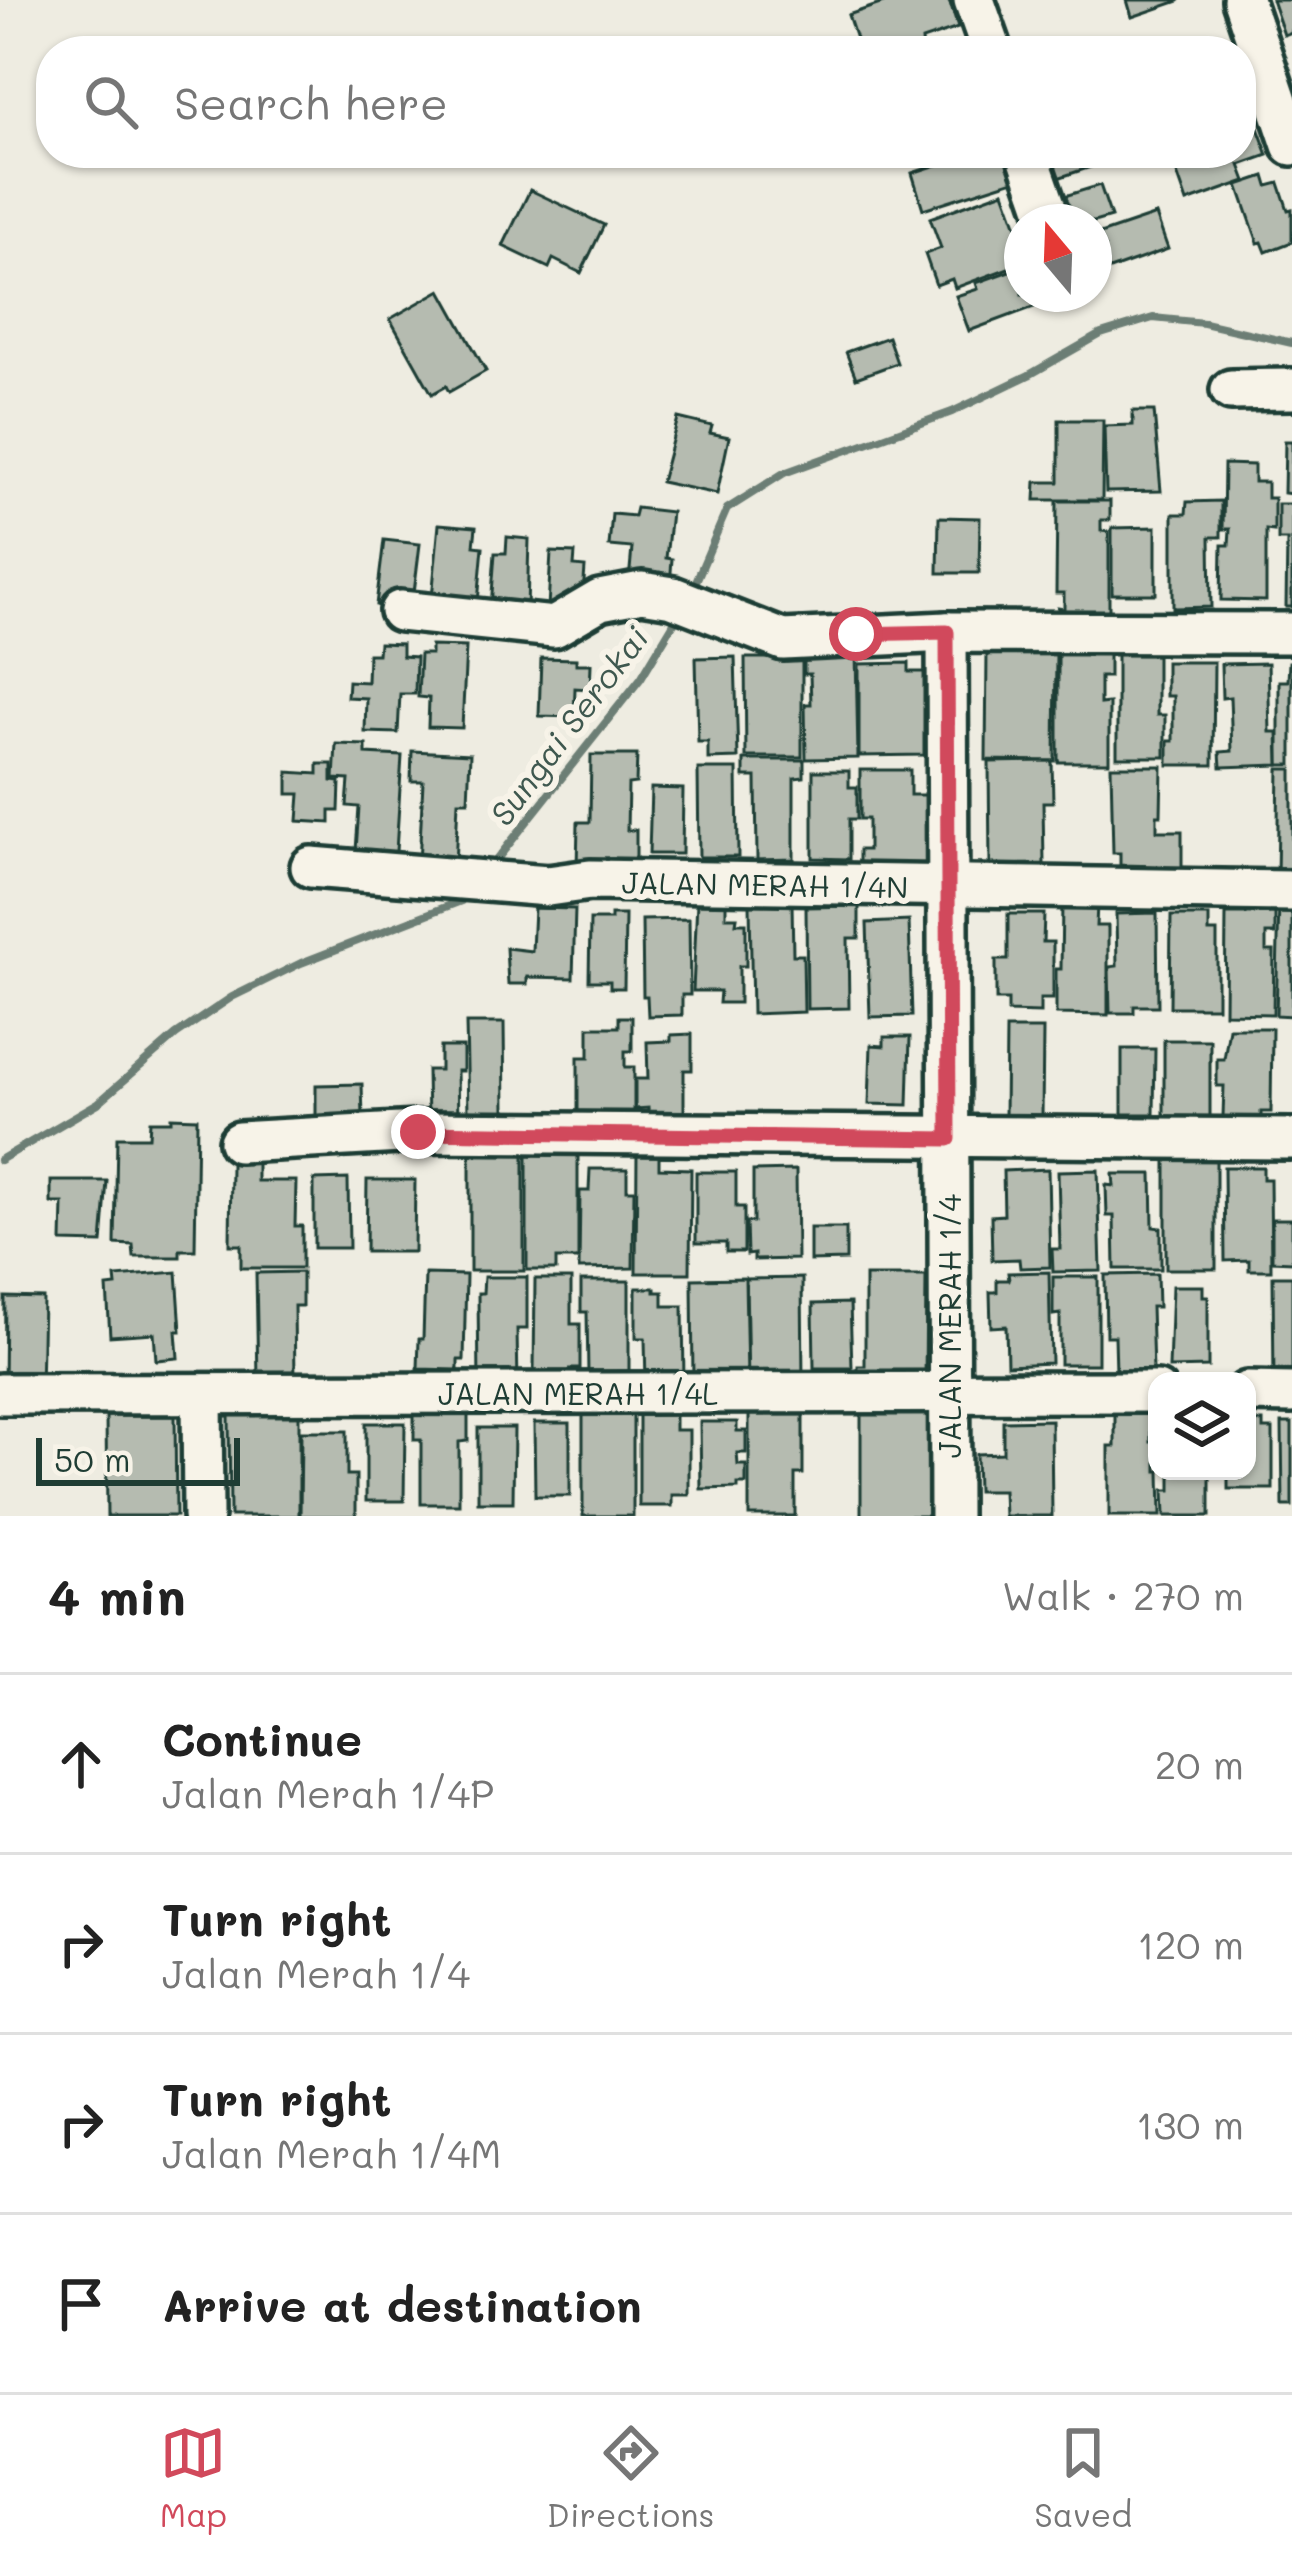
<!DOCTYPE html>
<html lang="en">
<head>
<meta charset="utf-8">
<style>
  :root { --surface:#fff; --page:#f2f2f2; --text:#222; --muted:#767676; --line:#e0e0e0; --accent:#d1495b }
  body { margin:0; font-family:Mali,sans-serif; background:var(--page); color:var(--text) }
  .controls { position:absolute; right:36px; bottom:36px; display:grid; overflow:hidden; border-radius:24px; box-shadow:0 3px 9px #0004 }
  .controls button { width:108px; height:108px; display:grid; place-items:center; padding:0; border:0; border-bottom:3px solid var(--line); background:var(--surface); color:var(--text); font:60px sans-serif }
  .compass { position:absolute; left:1004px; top:204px; width:108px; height:108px; border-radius:50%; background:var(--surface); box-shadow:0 3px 9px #0004; rotate:341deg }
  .scale { position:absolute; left:36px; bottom:30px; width:204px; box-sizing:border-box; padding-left:12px; border:6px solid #1f3d34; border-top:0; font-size:33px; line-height:42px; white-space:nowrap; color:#1f3d34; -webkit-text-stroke:9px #f7f3e8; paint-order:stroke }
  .stop { position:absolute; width:36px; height:36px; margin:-27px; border:9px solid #d1495b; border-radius:50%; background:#fff }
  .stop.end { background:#d1495b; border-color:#fff; box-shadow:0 3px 12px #0008 }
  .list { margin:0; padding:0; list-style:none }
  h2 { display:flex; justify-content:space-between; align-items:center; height:156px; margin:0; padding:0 48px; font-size:51px }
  h2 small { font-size:39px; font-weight:400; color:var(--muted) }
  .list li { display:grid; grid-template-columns:78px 1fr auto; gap:36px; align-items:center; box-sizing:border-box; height:180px; padding:0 48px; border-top:3px solid var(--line) }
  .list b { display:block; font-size:45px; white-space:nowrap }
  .list p { margin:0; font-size:39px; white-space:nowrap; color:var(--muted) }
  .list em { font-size:39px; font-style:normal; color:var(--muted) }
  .icon { flex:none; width:66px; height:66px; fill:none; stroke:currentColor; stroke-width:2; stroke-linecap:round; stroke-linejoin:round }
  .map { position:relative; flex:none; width:1292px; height:1516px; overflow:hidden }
  .search { position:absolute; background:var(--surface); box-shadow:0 3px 9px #0004; left:36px; right:36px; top:36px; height:132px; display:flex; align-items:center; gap:30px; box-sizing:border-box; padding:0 42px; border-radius:48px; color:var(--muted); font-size:45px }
  .sheet { height:876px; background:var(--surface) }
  nav { display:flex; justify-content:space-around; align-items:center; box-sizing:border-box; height:168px; border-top:3px solid var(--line); background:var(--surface); font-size:33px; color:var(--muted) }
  nav a { display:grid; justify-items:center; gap:6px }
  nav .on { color:var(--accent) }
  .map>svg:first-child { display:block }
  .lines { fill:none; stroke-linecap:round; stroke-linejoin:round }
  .stream { stroke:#6c7e74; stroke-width:8 }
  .building { fill:#b5bbb0; stroke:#1f3d34; stroke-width:3 }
  .minor-casing { stroke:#1f3d34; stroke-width:48 }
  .minor { stroke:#f7f3e8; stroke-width:39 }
  .route { stroke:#d1495b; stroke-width:15 }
  .labels { text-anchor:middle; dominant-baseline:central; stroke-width:12; stroke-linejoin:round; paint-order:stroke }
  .street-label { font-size:30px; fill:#1f3d34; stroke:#f7f3e8 }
  .water-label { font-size:33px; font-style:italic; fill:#3f584f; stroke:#f7f3e8 }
</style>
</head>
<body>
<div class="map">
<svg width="1292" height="1516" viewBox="0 0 1292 1516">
  <rect width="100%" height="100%" fill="#eeece1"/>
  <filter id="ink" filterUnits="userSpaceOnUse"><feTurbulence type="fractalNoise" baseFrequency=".00833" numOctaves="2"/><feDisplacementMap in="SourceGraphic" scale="24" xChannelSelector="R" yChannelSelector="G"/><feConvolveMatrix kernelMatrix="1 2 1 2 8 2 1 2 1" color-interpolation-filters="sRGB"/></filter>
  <g filter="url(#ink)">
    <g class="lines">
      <!-- stream -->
      <g class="stream">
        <polyline points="691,593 727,509 784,473 952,412 1029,375 1101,334 1153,318 1204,323 1292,343"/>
        <polyline points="490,868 641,678 681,611"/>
        <polyline points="0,1160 98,1103 176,1035 232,997 301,963 461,901 468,893"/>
      </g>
    </g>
    <!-- building -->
    <g class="building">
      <polygon points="892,0 949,0 958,28 922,40 923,51 860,51 848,15"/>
      <polygon points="1127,0 1179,0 1179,1 1132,17"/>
      <polygon points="1272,0 1292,0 1292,32 1284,35"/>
      <polygon points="1255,72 1266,105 1241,113 1241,76"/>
      <polygon points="1258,128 1268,155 1240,165 1246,181 1187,202 1170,153 1241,153 1241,134"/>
      <polygon points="974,153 1005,153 1014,180 923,209 912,173"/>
      <polygon points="1040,153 1132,153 1049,181"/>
      <polygon points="1265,176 1268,186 1279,183 1288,210 1292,209 1292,242 1266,252 1262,242 1258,243 1238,185"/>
      <polygon points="1100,185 1111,217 1094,222 1063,222 1055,199"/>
      <polygon points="530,190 604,225 581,273 553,259 549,268 503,246"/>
      <polygon points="1004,191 1022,240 1022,263 955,288 952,279 936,285 925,254 941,248 930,218"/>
      <polygon points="1156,215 1168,249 1104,272 1096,250 1105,247 1100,234"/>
      <polygon points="1012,270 1014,275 1022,273 1022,294 1035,294 1039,305 969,331 956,296 978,289 976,283"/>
      <polygon points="441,290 486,371 449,392 446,386 432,394 390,319"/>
      <polygon points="888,337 897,363 856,378 846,352"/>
      <polygon points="1133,411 1154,411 1161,491 1106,492 1104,426 1133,425"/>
      <polygon points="678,418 712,426 710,433 729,437 717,494 661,482"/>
      <polygon points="1059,420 1103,420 1102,500 1035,500 1036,482 1059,482"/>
      <polygon points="1285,441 1292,441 1292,494 1284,493"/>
      <polygon points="1224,464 1254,465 1254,482 1267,482 1267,498 1274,498 1274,531 1266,530 1266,601 1221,600 1222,545 1229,545 1230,529 1223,529"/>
      <polygon points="1057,501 1110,501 1110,520 1101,520 1101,531 1109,532 1109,622 1058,622 1058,608 1064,609 1064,593 1056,593"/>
      <polygon points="1221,501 1221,537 1210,537 1211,607 1173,608 1173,514 1186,514 1187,502"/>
      <polygon points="1278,504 1292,504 1292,607 1286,607 1287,540 1278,540"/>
      <polygon points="636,508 671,512 666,558 672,559 670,585 629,581 632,548 609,546 612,514 634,516"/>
      <polygon points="939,517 980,518 979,573 938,573"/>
      <polygon points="439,524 476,527 474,546 483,547 478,602 432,598"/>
      <polygon points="1156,527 1156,594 1112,594 1112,528"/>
      <polygon points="507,537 529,539 527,609 491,607 495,553 506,553"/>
      <polygon points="384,540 420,544 412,609 376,605"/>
      <polygon points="551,552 575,553 574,566 585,567 582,610 548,608"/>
      <polygon points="379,643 402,644 402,656 416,657 415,694 400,694 398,733 365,732 366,698 347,697 348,681 367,682 368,654 378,654"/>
      <polygon points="431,646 466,647 462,728 428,727 429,698 418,697 420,654 431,654"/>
      <polygon points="856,651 858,758 806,759 805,704 811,704 810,674 804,674 804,653"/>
      <polygon points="987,651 1056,651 1055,761 986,760"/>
      <polygon points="1058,651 1109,651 1109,677 1100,677 1100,704 1109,703 1109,762 1058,762"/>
      <polygon points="1117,652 1157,652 1157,715 1165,715 1165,757 1117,757"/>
      <polygon points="735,657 738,758 708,759 708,742 698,742 696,658"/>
      <polygon points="541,658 576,659 576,664 591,664 590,689 575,688 574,717 539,716"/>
      <polygon points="745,658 802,658 802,757 746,757"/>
      <polygon points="1166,662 1214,662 1213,765 1168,765 1168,741 1173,741 1173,696 1166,696"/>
      <polygon points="1289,662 1292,662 1292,765 1279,765 1279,681 1288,681"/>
      <polygon points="909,663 909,672 924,672 924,755 859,756 859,664"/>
      <polygon points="1268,663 1270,732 1278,732 1279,765 1221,767 1220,752 1232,751 1230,697 1222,698 1221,664"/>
      <polygon points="336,744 366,745 366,754 402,756 395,867 355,865 359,807 347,806 349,780 334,779"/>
      <polygon points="412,751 470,754 468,801 458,801 455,865 419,864 423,781 411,781"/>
      <polygon points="591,755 637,755 636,783 628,784 627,830 636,830 636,870 577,869 578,822 590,822"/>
      <polygon points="744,760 804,760 804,777 794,778 794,859 757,860 756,777 744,777"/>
      <polygon points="1052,761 1053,802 1043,802 1044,864 990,865 989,762"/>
      <polygon points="318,764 332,764 332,781 340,782 339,811 330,811 330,823 298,821 300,794 288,794 288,772 318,774"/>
      <polygon points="1111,766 1162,766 1161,815 1157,815 1157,831 1182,831 1182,875 1161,874 1161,866 1120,865 1120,853 1113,853"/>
      <polygon points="698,769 737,769 738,857 699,857"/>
      <polygon points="1279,769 1292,769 1292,876 1277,876"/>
      <polygon points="860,770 910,770 910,795 926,795 926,866 859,875 859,850 868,850 868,819 860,819"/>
      <polygon points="813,771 849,771 849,787 857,787 857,819 849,819 849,859 813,858"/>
      <polygon points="651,788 683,789 682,854 649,854"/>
      <polygon points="697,901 726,901 726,917 737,917 736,923 746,923 746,966 739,966 739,1003 719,1003 720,991 693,991"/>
      <polygon points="750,903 792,903 793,955 803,955 804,1012 752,1014"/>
      <polygon points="1246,903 1275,903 1275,934 1266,934 1266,951 1274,951 1273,1014 1225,1013 1226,914 1246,914"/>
      <polygon points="1279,903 1292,904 1292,1016 1276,1015"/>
      <polygon points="1062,904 1097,904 1096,926 1108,926 1108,1015 1056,1014 1056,969 1061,969"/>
      <polygon points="859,906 859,938 848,938 849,1008 807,1009 806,907"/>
      <polygon points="534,908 575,909 573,978 527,977 527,984 508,984 506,948 532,951"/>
      <polygon points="1157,913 1158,1006 1134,1006 1134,1013 1110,1013 1109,967 1117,966 1116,914"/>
      <polygon points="1008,914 1044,914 1043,942 1053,942 1053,999 1040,999 1040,1013 1008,1012 1008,1000 996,1000 996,960 1008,960"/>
      <polygon points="611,915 625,915 624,988 610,988 610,981 589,981 590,920 611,920"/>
      <polygon points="1171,916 1209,916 1209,932 1217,932 1217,1007 1170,1007"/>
      <polygon points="689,919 690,995 682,995 682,1015 648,1016 647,996 643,996 642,920"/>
      <polygon points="909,921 912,1016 870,1017 867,923"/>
      <polygon points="619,1017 632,1017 632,1051 625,1051 625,1067 634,1067 634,1128 578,1128 578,1057 589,1057 589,1027 619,1027"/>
      <polygon points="466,1023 504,1023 505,1111 468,1112"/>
      <polygon points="1229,1028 1272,1028 1271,1112 1261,1112 1261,1117 1223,1117 1224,1086 1217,1086 1217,1059 1224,1059"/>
      <polygon points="1006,1029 1043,1029 1042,1118 1005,1118"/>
      <polygon points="692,1034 692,1070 684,1070 684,1117 648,1117 648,1108 635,1109 635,1079 648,1079 647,1042 671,1041 671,1035"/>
      <polygon points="884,1037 910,1037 908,1105 869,1104 871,1045 884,1046"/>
      <rect x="1164" y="1040" width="46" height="89"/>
      <polygon points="440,1047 463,1047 463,1071 457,1071 458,1122 428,1122 427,1070 440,1070"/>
      <polygon points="1122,1049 1155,1049 1154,1114 1122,1114"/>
      <polygon points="362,1084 363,1118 316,1131 316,1085"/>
      <polygon points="171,1117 197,1118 195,1250 180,1250 180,1257 134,1257 133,1245 115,1244 117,1137 149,1137 150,1121 171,1121"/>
      <polygon points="524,1152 524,1271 470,1271 470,1153"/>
      <polygon points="637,1153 659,1153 659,1168 691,1169 690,1273 636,1273"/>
      <polygon points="527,1154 578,1154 578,1259 556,1259 556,1270 527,1270"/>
      <polygon points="1216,1157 1216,1269 1166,1269 1166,1158"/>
      <polygon points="231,1163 257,1163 257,1181 296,1181 295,1226 302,1226 302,1268 241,1268 241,1245 230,1245"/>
      <polygon points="1224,1167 1263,1167 1263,1179 1270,1179 1271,1270 1249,1270 1249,1260 1225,1261"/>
      <polygon points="590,1169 627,1169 627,1190 634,1190 633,1268 579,1269 580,1191 589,1191"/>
      <polygon points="1048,1169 1050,1267 1020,1268 1019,1259 992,1260 991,1216 1004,1215 1003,1171"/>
      <polygon points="796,1170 797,1259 754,1260 754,1254 747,1255 746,1222 753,1222 753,1171"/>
      <polygon points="1098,1170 1101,1271 1053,1272 1052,1249 1060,1249 1058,1171"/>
      <polygon points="696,1172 736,1172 736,1207 744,1207 744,1252 726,1252 726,1243 696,1243"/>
      <polygon points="1113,1174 1152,1174 1153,1227 1161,1228 1161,1269 1115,1269 1114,1216 1107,1216 1106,1185 1114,1186"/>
      <polygon points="348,1179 349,1248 314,1248 314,1180"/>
      <polygon points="367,1180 415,1180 414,1252 366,1252"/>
      <polygon points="51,1181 107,1181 102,1243 62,1242 63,1203 51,1203"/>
      <polygon points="1272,1219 1292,1219 1292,1262 1272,1261"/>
      <polygon points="810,1228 846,1228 846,1260 810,1261"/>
      <polygon points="177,1272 181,1331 176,1331 178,1358 156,1360 154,1333 110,1336 107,1287 116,1286 115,1277"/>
      <polygon points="302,1272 302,1306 294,1306 295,1379 258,1380 256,1273"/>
      <polygon points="1049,1272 1051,1363 1007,1365 1006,1326 991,1327 990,1292 997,1292 997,1280 1009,1280 1008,1273"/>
      <polygon points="425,1274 466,1275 464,1360 458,1360 458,1370 418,1369 419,1339 423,1339"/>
      <polygon points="1157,1274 1158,1307 1151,1307 1153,1371 1116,1372 1115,1336 1106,1336 1105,1275"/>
      <polygon points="865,1276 926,1276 925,1381 858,1382 858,1366 865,1366"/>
      <polygon points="1273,1276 1292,1276 1292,1384 1274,1385"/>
      <polygon points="484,1277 527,1277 527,1329 517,1329 518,1387 479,1387 478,1293 483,1293"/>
      <polygon points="1053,1277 1098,1277 1098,1364 1060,1364 1060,1314 1053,1315"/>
      <polygon points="745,1278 747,1380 693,1381 692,1279"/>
      <polygon points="802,1278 803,1384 748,1385 746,1279"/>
      <polygon points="535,1279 571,1279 571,1324 580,1324 580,1369 570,1369 570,1374 534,1374"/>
      <polygon points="581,1281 629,1281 629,1373 588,1373 587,1312 581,1312"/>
      <polygon points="1172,1286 1203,1286 1203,1296 1208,1296 1208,1367 1169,1368"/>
      <polygon points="636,1288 655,1288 655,1292 663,1292 663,1306 683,1306 684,1383 646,1384 645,1338 636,1338"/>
      <polygon points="5,1297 43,1298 41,1390 4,1389"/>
      <polygon points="850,1303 852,1368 814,1368 813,1304"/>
      <polygon points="1115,1409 1151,1409 1151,1442 1157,1442 1157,1471 1160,1471 1161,1516 1109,1516 1109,1446 1115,1446"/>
      <polygon points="861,1410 921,1410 930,1419 931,1516 861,1516"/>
      <polygon points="414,1412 468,1412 468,1441 459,1442 459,1504 421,1504 421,1440 414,1440"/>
      <polygon points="229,1413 299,1413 299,1516 230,1516"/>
      <rect x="583" y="1413" width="50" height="103"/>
      <polygon points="749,1413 803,1413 803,1474 795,1474 795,1516 749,1516"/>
      <polygon points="675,1414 675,1430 689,1430 689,1495 672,1495 672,1506 639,1506 639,1415"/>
      <polygon points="106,1416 175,1416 176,1516 107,1516"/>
      <polygon points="1051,1420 1052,1516 1004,1516 1003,1491 977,1491 976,1454 1003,1453 1003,1421"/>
      <polygon points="700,1422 737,1422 737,1431 746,1431 746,1453 737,1453 738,1465 746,1465 746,1484 738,1484 738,1488 701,1489"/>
      <polygon points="1247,1422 1263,1422 1263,1429 1273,1429 1273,1489 1228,1489 1228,1471 1247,1471"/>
      <polygon points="366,1423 405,1423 404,1501 366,1501"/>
      <polygon points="534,1423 570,1423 570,1496 535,1496"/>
      <polygon points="1282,1423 1292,1423 1292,1506 1283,1506"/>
      <polygon points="478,1428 514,1428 513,1502 478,1502"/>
      <polygon points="301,1431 347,1431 347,1475 356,1475 356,1516 300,1516"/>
      <polygon points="1171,1471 1210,1471 1210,1516 1165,1516 1164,1490 1171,1490"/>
    </g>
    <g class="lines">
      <defs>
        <g id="minor">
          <polyline points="974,0 992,51"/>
          <polyline points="1243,0 1292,145"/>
          <polyline points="1027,153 1051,222"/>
          <polyline points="1231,390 1292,389"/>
          <polyline points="400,611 554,627 600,600 642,592 673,597 783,640 947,632 1292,633"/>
          <polyline points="947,632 950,1516"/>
          <polyline points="311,867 548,886 590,880 1292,891"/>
          <polyline points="239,1142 418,1132 1292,1139"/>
          <polyline points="1247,1392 1292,1393"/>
          <polyline points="0,1394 1157,1392"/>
          <polyline points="202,1395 203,1516"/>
        </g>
      </defs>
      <!-- minor casing -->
      <use href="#minor" class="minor-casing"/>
      <!-- minor -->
      <use href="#minor" class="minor"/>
    </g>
  </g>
  <g class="lines" filter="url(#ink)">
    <!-- route -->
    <polyline class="route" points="418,1132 949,1139 947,632 856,634"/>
  </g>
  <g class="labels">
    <!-- street labels -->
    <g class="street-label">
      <text transform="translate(765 884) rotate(1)">JALAN MERAH 1/4N</text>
      <text transform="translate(949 1326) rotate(-90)">JALAN MERAH 1/4</text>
      <text x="578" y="1393">JALAN MERAH 1/4L</text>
    </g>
    <!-- water labels -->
    <g class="water-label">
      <text transform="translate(568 725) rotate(-53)">Sungai Serokai</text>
    </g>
  </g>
</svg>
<div class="controls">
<button><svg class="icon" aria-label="layers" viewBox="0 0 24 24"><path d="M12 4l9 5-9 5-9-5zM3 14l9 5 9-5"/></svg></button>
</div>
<svg class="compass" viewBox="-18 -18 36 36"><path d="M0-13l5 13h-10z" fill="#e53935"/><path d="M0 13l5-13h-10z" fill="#767676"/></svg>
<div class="scale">50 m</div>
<div class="stop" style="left:856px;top:634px"></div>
<div class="stop end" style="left:418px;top:1132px"></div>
<div class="search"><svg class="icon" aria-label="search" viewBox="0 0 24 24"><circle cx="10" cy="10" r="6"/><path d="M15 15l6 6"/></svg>Search here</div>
</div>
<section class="sheet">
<h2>4 min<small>Walk · 270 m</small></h2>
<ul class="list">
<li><svg class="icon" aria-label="ahead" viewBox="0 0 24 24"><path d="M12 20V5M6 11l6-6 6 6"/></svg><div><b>Continue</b><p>Jalan Merah 1/4P</p></div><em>20 m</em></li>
<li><svg class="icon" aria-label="right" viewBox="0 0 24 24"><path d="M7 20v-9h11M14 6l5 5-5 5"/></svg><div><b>Turn right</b><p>Jalan Merah 1/4</p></div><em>120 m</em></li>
<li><svg class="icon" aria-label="right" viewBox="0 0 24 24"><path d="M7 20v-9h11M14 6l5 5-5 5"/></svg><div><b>Turn right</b><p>Jalan Merah 1/4M</p></div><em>130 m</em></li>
<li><svg class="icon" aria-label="arrive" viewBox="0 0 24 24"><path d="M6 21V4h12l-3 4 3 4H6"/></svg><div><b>Arrive at destination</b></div></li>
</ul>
</section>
<nav>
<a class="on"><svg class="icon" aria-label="map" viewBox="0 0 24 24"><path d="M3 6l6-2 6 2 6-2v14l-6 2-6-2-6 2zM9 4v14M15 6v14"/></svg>Map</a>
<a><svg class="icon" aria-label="directions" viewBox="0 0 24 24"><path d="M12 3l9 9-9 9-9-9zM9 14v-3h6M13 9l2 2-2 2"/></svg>Directions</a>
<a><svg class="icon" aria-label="saved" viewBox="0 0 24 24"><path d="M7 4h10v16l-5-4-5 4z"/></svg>Saved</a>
</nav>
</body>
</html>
